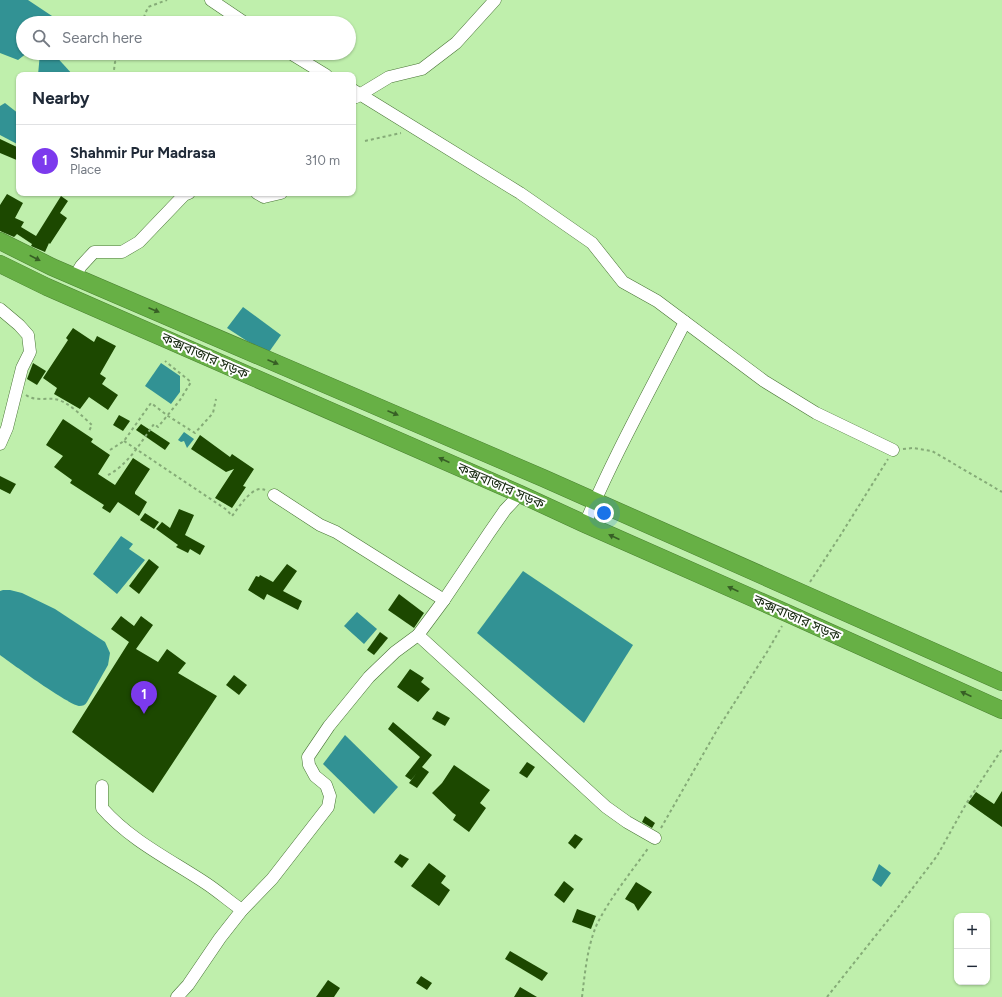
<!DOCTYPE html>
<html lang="en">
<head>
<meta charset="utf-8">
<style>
  :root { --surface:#fff; --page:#f2f2f3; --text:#1f2937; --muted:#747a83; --line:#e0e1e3; --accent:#7c3aed }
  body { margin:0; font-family:Figtree,"Noto Sans Bengali",sans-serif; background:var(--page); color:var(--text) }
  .controls { position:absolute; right:12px; bottom:12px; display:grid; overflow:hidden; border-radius:8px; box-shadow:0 1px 3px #0004 }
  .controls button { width:36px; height:36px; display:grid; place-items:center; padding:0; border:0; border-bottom:1px solid var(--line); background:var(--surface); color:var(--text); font:20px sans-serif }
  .you { position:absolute; left:604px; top:513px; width:14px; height:14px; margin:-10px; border:3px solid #fff; border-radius:50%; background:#1a73e8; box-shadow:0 0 0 6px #1a73e833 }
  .badge { display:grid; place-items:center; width:26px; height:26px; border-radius:50%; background:var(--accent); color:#fff; font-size:13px; font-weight:700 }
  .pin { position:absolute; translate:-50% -33px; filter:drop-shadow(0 1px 2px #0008) }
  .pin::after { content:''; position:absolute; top:21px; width:14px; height:12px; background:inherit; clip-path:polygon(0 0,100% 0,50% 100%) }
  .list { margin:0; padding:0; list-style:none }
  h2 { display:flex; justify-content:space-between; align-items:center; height:52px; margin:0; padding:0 16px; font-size:17px }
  h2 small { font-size:13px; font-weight:400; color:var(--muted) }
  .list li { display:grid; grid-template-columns:26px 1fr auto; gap:12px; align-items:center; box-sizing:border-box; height:72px; padding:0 16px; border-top:1px solid var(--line) }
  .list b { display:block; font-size:15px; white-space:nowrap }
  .list p { margin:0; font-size:13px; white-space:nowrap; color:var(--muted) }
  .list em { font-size:13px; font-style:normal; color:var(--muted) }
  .icon { flex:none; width:22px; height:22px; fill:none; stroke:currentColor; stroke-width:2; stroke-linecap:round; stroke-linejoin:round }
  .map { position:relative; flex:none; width:1002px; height:997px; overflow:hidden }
  .search { position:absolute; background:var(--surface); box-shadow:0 1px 3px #0004; left:16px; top:16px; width:340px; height:44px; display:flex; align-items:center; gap:10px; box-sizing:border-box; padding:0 14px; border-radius:22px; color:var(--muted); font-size:15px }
  .panel { position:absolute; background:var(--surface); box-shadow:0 1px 3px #0004; left:16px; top:72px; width:340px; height:124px; border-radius:8px }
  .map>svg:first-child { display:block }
  .water { fill:#329294 }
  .building { fill:#1c4800 }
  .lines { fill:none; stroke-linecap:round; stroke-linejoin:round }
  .minor-casing { stroke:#487335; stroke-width:13 }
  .highway-casing { stroke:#4b8132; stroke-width:18 }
  .path { stroke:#85ab77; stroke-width:2; stroke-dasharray:3 3; stroke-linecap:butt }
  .minor { stroke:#fff; stroke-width:12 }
  .highway { stroke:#67b045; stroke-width:17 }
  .oneway { fill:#375f25 }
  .labels { text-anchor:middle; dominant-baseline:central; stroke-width:4; stroke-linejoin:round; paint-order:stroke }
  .street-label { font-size:14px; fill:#172910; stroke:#fff }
</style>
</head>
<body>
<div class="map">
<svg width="1002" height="997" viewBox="0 0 1002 997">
  <rect width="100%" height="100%" fill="#bfefac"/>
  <!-- water -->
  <g class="water">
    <polygon points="0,0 28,0 52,16 48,23 23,23 23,53 27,53 18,60 0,53"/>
    <polygon points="40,53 53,53 73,75 38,75"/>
    <polygon points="5,103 19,114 19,145 0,135 0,106"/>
    <polygon points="243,307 281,335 269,352 247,341 227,328"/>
    <polygon points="161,363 180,376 180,392 171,404 145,386"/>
    <polygon points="184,432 194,439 187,448 184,441 181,442 178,440"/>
    <polygon points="121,536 133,544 129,549 145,560 117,594 93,574"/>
    <polygon points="523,571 633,645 584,723 477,633"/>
    <path d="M3,590h7l12,3 33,16 50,33 5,11 -2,12 -21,37c-2,3 -4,4 -8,4 -10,-1 -67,-42 -79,-51v-64z"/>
    <polygon points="357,612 377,629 364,644 344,626"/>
    <polygon points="345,735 398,787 374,814 323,764"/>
    <polygon points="879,864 891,873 881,887 872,880"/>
  </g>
  <!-- building -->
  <g class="building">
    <polygon points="0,139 19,148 19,161 0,153"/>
    <polygon points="7,194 23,203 15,218 24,222 21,227 36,236 61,196 68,201 60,213 67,218 50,244 49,243 45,252 31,246 32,244 17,234 14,237 0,231 0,205"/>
    <polygon points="73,328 94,342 97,336 116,346 100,374 106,378 102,384 118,395 108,410 89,397 80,409 54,394 57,388 43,378 68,340 66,338"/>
    <polygon points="33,363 46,371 37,385 27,379"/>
    <polygon points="119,415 130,421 123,431 113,425"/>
    <polygon points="63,419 93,439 91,442 110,455 98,474 115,485 133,458 150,469 135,492 135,494 147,502 139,516 118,502 110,513 102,508 104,505 70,483 72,480 54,467 63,456 46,445"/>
    <polygon points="141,424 170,443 165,450 136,430"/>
    <polygon points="200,435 230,457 232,454 254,469 243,486 246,487 232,508 215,498 234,469 226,472 191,449"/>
    <polygon points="0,476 16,484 10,494 0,489"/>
    <polygon points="179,509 194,515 185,535 205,546 200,555 190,549 188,553 176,547 178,545 156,529 162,522 170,528"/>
    <polygon points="145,513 159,522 154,529 140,520"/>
    <polygon points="149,559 159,567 139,594 129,586"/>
    <polygon points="287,564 297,571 283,591 302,601 298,610 267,594 264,600 248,590 256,576 259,577 260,575 273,582"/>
    <polygon points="399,594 424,613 414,628 388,610"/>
    <polygon points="121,616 134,626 141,616 153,625 136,649 158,662 167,649 186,663 178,673 217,696 153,793 72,732 129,642 111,629"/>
    <polygon points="380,632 388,638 374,655 367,650"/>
    <polygon points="410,669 424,678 421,682 430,689 418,702 397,687"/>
    <polygon points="234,675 247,685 239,695 226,685"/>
    <polygon points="437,711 450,718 445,726 432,719"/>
    <polygon points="393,722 432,755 422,767 429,772 417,788 409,783 416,774 411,780 405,776 420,757 388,729"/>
    <polygon points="527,762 535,767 527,778 519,773"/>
    <polygon points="454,765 490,790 480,803 486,808 469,832 453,820 456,815 453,813 432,793 442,783"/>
    <polygon points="1002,791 1002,827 968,803 976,792 994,804"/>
    <polygon points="645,816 655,823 652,828 642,822"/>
    <polygon points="575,834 583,839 575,849 568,843"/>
    <polygon points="400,854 409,859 402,868 394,862"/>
    <polygon points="429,863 446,876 441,883 450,890 439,906 411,886"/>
    <polygon points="564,881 574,889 564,903 554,895"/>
    <polygon points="636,882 652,892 638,911 634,904 625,899"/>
    <polygon points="577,909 596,916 591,929 572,922"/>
    <polygon points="510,951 548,973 542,981 505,959"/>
    <polygon points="421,976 432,983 427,990 416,983"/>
    <polygon points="328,980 340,988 334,997 316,997"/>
    <polygon points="520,987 537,997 514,997"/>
  </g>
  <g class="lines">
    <defs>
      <g id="minor">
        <polyline points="211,0 245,23"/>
        <polyline points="290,53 326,75"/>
        <polyline points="353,90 520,193 592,243 623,282 657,301 764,381 816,413 893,450"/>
        <polyline points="356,97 389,77 422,69 456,43 495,0"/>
        <polyline points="257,193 264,197 281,193"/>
        <polyline points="75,276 81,266 94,252 122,252 139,242 184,195 189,193"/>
        <polyline points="0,309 19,325 28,335 30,352 22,368 7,428 0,444"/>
        <polyline points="274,495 320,525 336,532 444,600"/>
        <path d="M585,524c29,-69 66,-135 100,-202"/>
        <polyline points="418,635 606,807 627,822 655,838"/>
        <path d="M102,786v22c29,33 69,52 105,76 12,8 23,18 35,26"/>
        <polyline points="177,997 188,985 220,938 242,910 272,879 328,807 330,796 326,785 315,776 309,765 308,757 329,726 369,677 395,652 418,635 444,600 489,533 505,510 520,494"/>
      </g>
      <g id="highway">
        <polyline points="0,241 52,267 543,478 1002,682"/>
        <polyline points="0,264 47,287 520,494 585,524 789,614 1002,710"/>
      </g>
    </defs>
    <!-- minor casing -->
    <use href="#minor" class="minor-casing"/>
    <!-- highway casing -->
    <use href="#highway" class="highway-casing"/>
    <!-- path -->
    <g class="path">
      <polyline points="147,23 144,17 148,7 167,0"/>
      <polyline points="111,75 114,70 115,62 125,55 124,53"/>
      <polyline points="365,141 401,133"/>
      <path d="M26,395c8,6 19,3 28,4 13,1 29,18 38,26l-3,6"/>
      <path d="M124,441l103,69 5,6c7,-9 21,-32 33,-26"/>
      <polyline points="903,449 913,448 932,451 1002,492"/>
      <polyline points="110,450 124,441 151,403 168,416 195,433 213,413 216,399"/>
      <path d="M108,475c20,-10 33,-33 46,-51l4,3 22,-27 11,-18 -26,-21"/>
      <polyline points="810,582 840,536 888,459"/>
      <polyline points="661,828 717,730 767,652 782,626"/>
      <path d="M582,997c3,-24 5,-50 15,-73 13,-26 35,-53 52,-77"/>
      <polyline points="827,997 896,910 937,856 966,804 1002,749"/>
    </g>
    <!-- minor -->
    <use href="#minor" class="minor"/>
    <!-- highway -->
    <use href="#highway" class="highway"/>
  </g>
  <!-- one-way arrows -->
  <defs><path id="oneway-solid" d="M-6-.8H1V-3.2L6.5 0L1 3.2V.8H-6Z"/></defs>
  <g class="oneway">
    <use href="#oneway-solid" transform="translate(35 258) rotate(27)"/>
    <use href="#oneway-solid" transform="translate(154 310) rotate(23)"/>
    <use href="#oneway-solid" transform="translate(273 362) rotate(23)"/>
    <use href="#oneway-solid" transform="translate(393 413) rotate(23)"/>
    <use href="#oneway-solid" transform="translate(444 460) rotate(-156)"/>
    <use href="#oneway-solid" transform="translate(614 537) rotate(-156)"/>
    <use href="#oneway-solid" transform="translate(733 589) rotate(-156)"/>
    <use href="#oneway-solid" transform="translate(966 694) rotate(-156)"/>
  </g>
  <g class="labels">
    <!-- street labels -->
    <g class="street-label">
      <text transform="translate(205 356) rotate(24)">কক্সবাজার সড়ক</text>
      <text transform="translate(501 486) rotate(24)">কক্সবাজার সড়ক</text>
      <text transform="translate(797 618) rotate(24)">কক্সবাজার সড়ক</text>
    </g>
  </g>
</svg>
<div class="controls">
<button>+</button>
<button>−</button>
</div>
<div class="you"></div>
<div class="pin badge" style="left:144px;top:714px">1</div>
<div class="search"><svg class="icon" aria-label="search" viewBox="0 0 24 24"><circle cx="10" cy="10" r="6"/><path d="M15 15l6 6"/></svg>Search here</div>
<section class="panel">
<h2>Nearby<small></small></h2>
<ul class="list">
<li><span class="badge">1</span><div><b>Shahmir Pur Madrasa</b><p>Place</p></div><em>310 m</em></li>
</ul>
</section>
</div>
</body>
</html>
